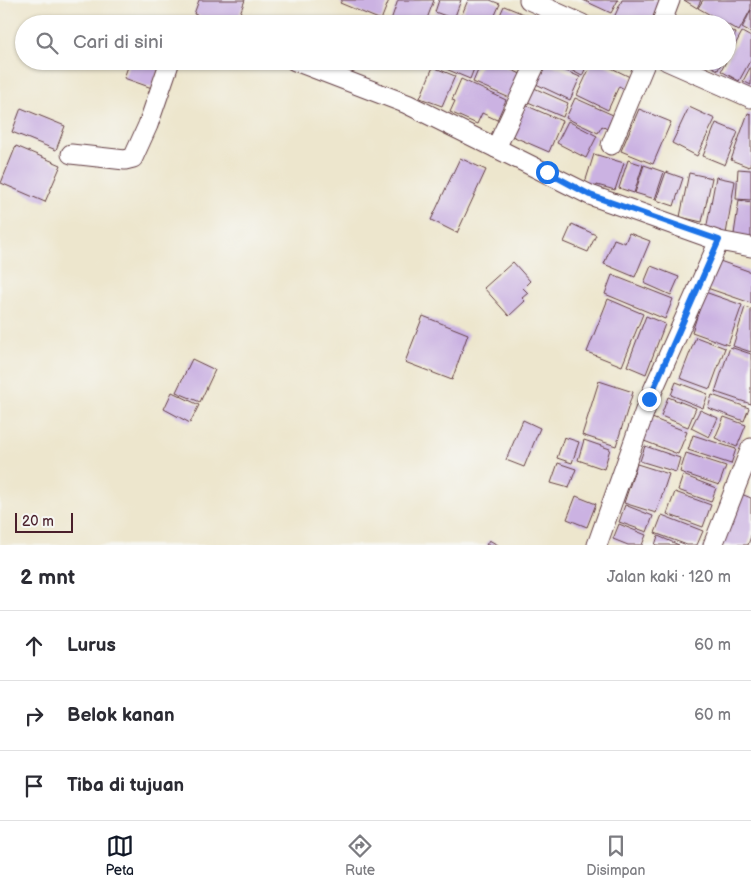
<!DOCTYPE html>
<html lang="id">
<head>
<meta charset="utf-8">
<style>
  :root { --surface:#fff; --page:#f7f7f7; --text:#2b2b33; --muted:#7c7c81; --line:#e1e1e2; --accent:#111827 }
  body { margin:0; font-family:"Balsamiq Sans",sans-serif; background:var(--page); color:var(--text) }
  .scale { position:absolute; left:15px; bottom:12px; width:58px; box-sizing:border-box; padding-left:5px; border:2px solid #4a1f2b; border-top:0; font-size:14px; line-height:18px; white-space:nowrap; color:#4a1f2b; -webkit-text-stroke:4px #f6f6f2; paint-order:stroke }
  .stop { position:absolute; width:15px; height:15px; margin:-11px; border:4px solid #1a73e8; border-radius:50%; background:#fff }
  .stop.end { background:#1a73e8; border-color:#fff; box-shadow:0 1px 5px #0008 }
  .list { margin:0; padding:0; list-style:none }
  h2 { display:flex; justify-content:space-between; align-items:center; height:65px; margin:0; padding:0 20px; font-size:21px }
  h2 small { font-size:16px; font-weight:400; color:var(--muted) }
  .list li { display:grid; grid-template-columns:32px 1fr auto; gap:15px; align-items:center; box-sizing:border-box; height:70px; padding:0 20px; border-top:1px solid var(--line) }
  .list b { display:block; font-size:19px; white-space:nowrap }
  .list em { font-size:16px; font-style:normal; color:var(--muted) }
  .icon { flex:none; width:28px; height:28px; fill:none; stroke:currentColor; stroke-width:2; stroke-linecap:round; stroke-linejoin:round }
  .map { position:relative; flex:none; width:751px; height:545px; overflow:hidden }
  .search { position:absolute; background:var(--surface); box-shadow:0 1px 4px #0004; left:15px; right:15px; top:15px; height:55px; display:flex; align-items:center; gap:12px; box-sizing:border-box; padding:0 18px; border-radius:28px; color:var(--muted); font-size:19px }
  .sheet { height:275px; background:var(--surface) }
  nav { display:flex; justify-content:space-around; align-items:center; box-sizing:border-box; height:70px; border-top:1px solid var(--line); background:var(--surface); font-size:14px; color:var(--muted) }
  nav a { display:grid; justify-items:center; gap:2px }
  nav .on { color:var(--accent) }
  .map>svg:first-child { display:block }
  .building { fill:#cbb2e2 }
  .lines { fill:none; stroke-linecap:round; stroke-linejoin:round }
  .minor-casing { stroke:#623d43; stroke-width:21 }
  .minor { stroke:#fff; stroke-width:19 }
  .route { stroke:#1a73e8; stroke-width:6 }
</style>
</head>
<body>
<div class="map">
<svg width="751" height="545" viewBox="0 0 751 545">
  <rect width="100%" height="100%" fill="#f6f6f2"/>
  <filter id="ink" filterUnits="userSpaceOnUse"><feTurbulence type="fractalNoise" baseFrequency=".02" numOctaves="2"/><feDisplacementMap in="SourceGraphic" scale="10" xChannelSelector="R" yChannelSelector="G"/><feConvolveMatrix kernelMatrix="1 2 1 2 8 2 1 2 1" color-interpolation-filters="sRGB"/></filter>
  <filter id="wash" filterUnits="userSpaceOnUse"><feTurbulence type="fractalNoise" baseFrequency=".0096" numOctaves="4" result="noise"/><feDisplacementMap in="SourceGraphic" scale="20" xChannelSelector="R" yChannelSelector="G"/><feGaussianBlur stdDeviation="1.12" result="paint"/><feColorMatrix in="noise" values="0 0 0 0 0 0 0 0 0 0 0 0 0 0 0 0 0 1.4 0 .05"/><feComposite in="paint" operator="in"/></filter>
  <g filter="url(#wash)">
    <rect width="100%" height="100%" fill="#ede6cd"/>
    <g id="blocks">
      <!-- building -->
      <g class="building">
        <polygon points="199,0 245,0 236,24 220,24 194,14"/>
        <polygon points="342,0 389,0 381,20 340,3"/>
        <polygon points="398,0 434,0 425,24 403,24 391,20"/>
        <polygon points="439,0 461,0 454,19 435,12"/>
        <polygon points="468,0 490,0 500,4 491,24 458,24"/>
        <polygon points="583,0 618,0 611,13"/>
        <polygon points="622,0 661,0 651,24 611,24"/>
        <polygon points="684,0 701,0 697,8"/>
        <polygon points="703,0 751,0 751,9 739,31 698,8"/>
        <polygon points="504,6 531,17 528,24 496,24"/>
        <polygon points="751,10 751,33 742,28"/>
        <polygon points="702,15 718,24 697,24"/>
        <polygon points="727,29 736,33 727,51"/>
        <polygon points="742,32 751,37 751,59 739,81 721,71"/>
        <polygon points="130,61 162,61 152,88 124,78"/>
        <polygon points="450,61 477,61 470,79 446,69"/>
        <polygon points="482,61 492,61 523,75 512,99 473,82"/>
        <polygon points="554,61 589,61 582,76"/>
        <polygon points="593,61 597,61 632,78 626,90 619,86 608,110 577,95"/>
        <polygon points="701,61 722,61 718,70"/>
        <polygon points="546,62 580,77 570,100 536,84"/>
        <polygon points="751,66 751,85 743,81"/>
        <polygon points="433,67 455,76 442,106 420,98"/>
        <polygon points="461,79 506,100 497,120 482,113 477,124 450,112 455,101 452,100"/>
        <polygon points="534,88 568,103 563,117 528,102"/>
        <polygon points="575,98 613,115 607,129 602,126 598,133 566,118"/>
        <polygon points="525,105 562,121 549,152 512,136"/>
        <polygon points="689,107 715,119 697,156 672,143"/>
        <polygon points="21,108 65,126 56,150 12,132"/>
        <polygon points="639,109 671,122 653,164 621,151"/>
        <polygon points="748,113 751,114 751,162 749,167 731,160"/>
        <polygon points="568,121 597,136 586,158 557,143"/>
        <polygon points="716,123 738,132 725,165 703,156"/>
        <polygon points="16,146 61,165 45,202 1,183"/>
        <polygon points="594,154 624,163 615,190 597,185 595,190 584,186"/>
        <polygon points="460,158 486,170 457,233 431,220"/>
        <polygon points="628,160 643,165 634,193 619,188"/>
        <polygon points="644,165 664,172 655,199 635,193"/>
        <polygon points="738,169 751,170 751,200 736,199"/>
        <polygon points="666,172 683,178 674,206 656,200"/>
        <polygon points="689,173 712,178 702,222 680,217"/>
        <polygon points="716,177 735,181 726,234 706,230"/>
        <polygon points="739,200 751,202 751,244 733,241"/>
        <polygon points="572,224 596,235 588,252 564,242"/>
        <polygon points="629,233 650,241 635,277 604,264 614,239 625,243"/>
        <polygon points="717,260 751,272 751,303 707,288"/>
        <polygon points="513,262 530,281 523,288 528,293 522,298 525,301 509,316 484,288"/>
        <polygon points="651,266 679,277 671,295 644,283"/>
        <polygon points="612,275 673,299 665,319 605,294"/>
        <polygon points="705,292 742,305 728,345 692,332"/>
        <polygon points="608,299 643,314 622,366 587,352"/>
        <polygon points="745,307 751,309 751,352 733,346"/>
        <polygon points="423,316 468,334 452,380 405,362"/>
        <polygon points="646,316 665,324 646,374 627,366"/>
        <polygon points="696,337 725,348 710,389 680,378"/>
        <polygon points="730,347 751,354 751,404 715,392"/>
        <polygon points="192,359 215,370 200,402 176,392"/>
        <polygon points="599,381 633,392 616,446 582,435"/>
        <polygon points="676,382 708,394 703,408 671,395"/>
        <polygon points="172,392 199,405 190,423 164,409"/>
        <polygon points="712,395 749,408 744,421 708,408"/>
        <polygon points="668,397 696,408 688,427 661,416"/>
        <polygon points="700,410 718,418 709,437 691,428"/>
        <polygon points="647,416 687,432 678,454 639,439"/>
        <polygon points="724,417 746,425 737,447 715,438"/>
        <polygon points="523,420 540,428 524,467 506,460"/>
        <polygon points="693,435 736,449 731,464 688,450"/>
        <polygon points="564,437 579,442 572,463 557,458"/>
        <polygon points="584,440 610,449 604,469 578,460"/>
        <polygon points="645,446 680,458 676,472 640,461"/>
        <polygon points="686,453 726,466 719,485 680,472"/>
        <polygon points="558,463 576,469 569,488 551,483"/>
        <polygon points="637,464 669,474 656,513 624,503"/>
        <polygon points="683,475 716,488 711,502 678,490"/>
        <polygon points="675,492 711,505 703,527 667,514"/>
        <polygon points="739,493 751,498 751,536 748,545 724,545 721,544"/>
        <polygon points="576,496 596,504 587,527 567,519"/>
        <polygon points="625,505 653,516 647,532 619,522"/>
        <polygon points="662,515 703,531 697,545 687,545 655,533"/>
        <polygon points="619,524 646,535 642,545 628,545 613,539"/>
        <polygon points="658,536 679,545 655,545"/>
        <polygon points="489,540 498,545 486,545"/>
      </g>
    </g>
  </g>
  <g filter="url(#ink)">
    <use href="#blocks" fill-opacity="0" stroke="#623d43" stroke-width="1"/>
    <g class="lines">
      <defs>
        <g id="minor">
          <polyline points="529,0 582,24"/>
          <polyline points="661,24 670,0"/>
          <polyline points="295,61 407,104 496,148 537,61"/>
          <polyline points="667,61 751,98"/>
          <polyline points="611,145 646,61"/>
          <polyline points="496,148 590,195 719,241 751,247"/>
          <polyline points="71,154 125,160 133,158 148,125 170,61"/>
          <polyline points="597,545 649,399 719,241"/>
          <polyline points="713,545 751,448"/>
        </g>
      </defs>
      <!-- minor casing -->
      <use href="#minor" class="minor-casing"/>
      <!-- minor -->
      <use href="#minor" class="minor"/>
    </g>
  </g>
  <g class="lines" filter="url(#ink)">
    <!-- route -->
    <polyline class="route" points="547,172 590,195 719,240 649,399"/>
  </g>
</svg>
<div class="scale">20 m</div>
<div class="stop" style="left:547px;top:172px"></div>
<div class="stop end" style="left:649px;top:399px"></div>
<div class="search"><svg class="icon" aria-label="search" viewBox="0 0 24 24"><circle cx="10" cy="10" r="6"/><path d="M15 15l6 6"/></svg>Cari di sini</div>
</div>
<section class="sheet">
<h2>2 mnt<small>Jalan kaki · 120 m</small></h2>
<ul class="list">
<li><svg class="icon" aria-label="ahead" viewBox="0 0 24 24"><path d="M12 20V5M6 11l6-6 6 6"/></svg><div><b>Lurus</b></div><em>60 m</em></li>
<li><svg class="icon" aria-label="right" viewBox="0 0 24 24"><path d="M7 20v-9h11M14 6l5 5-5 5"/></svg><div><b>Belok kanan</b></div><em>60 m</em></li>
<li><svg class="icon" aria-label="arrive" viewBox="0 0 24 24"><path d="M6 21V4h12l-3 4 3 4H6"/></svg><div><b>Tiba di tujuan</b></div></li>
</ul>
</section>
<nav>
<a class="on"><svg class="icon" aria-label="map" viewBox="0 0 24 24"><path d="M3 6l6-2 6 2 6-2v14l-6 2-6-2-6 2zM9 4v14M15 6v14"/></svg>Peta</a>
<a><svg class="icon" aria-label="directions" viewBox="0 0 24 24"><path d="M12 3l9 9-9 9-9-9zM9 14v-3h6M13 9l2 2-2 2"/></svg>Rute</a>
<a><svg class="icon" aria-label="saved" viewBox="0 0 24 24"><path d="M7 4h10v16l-5-4-5 4z"/></svg>Disimpan</a>
</nav>
</body>
</html>
